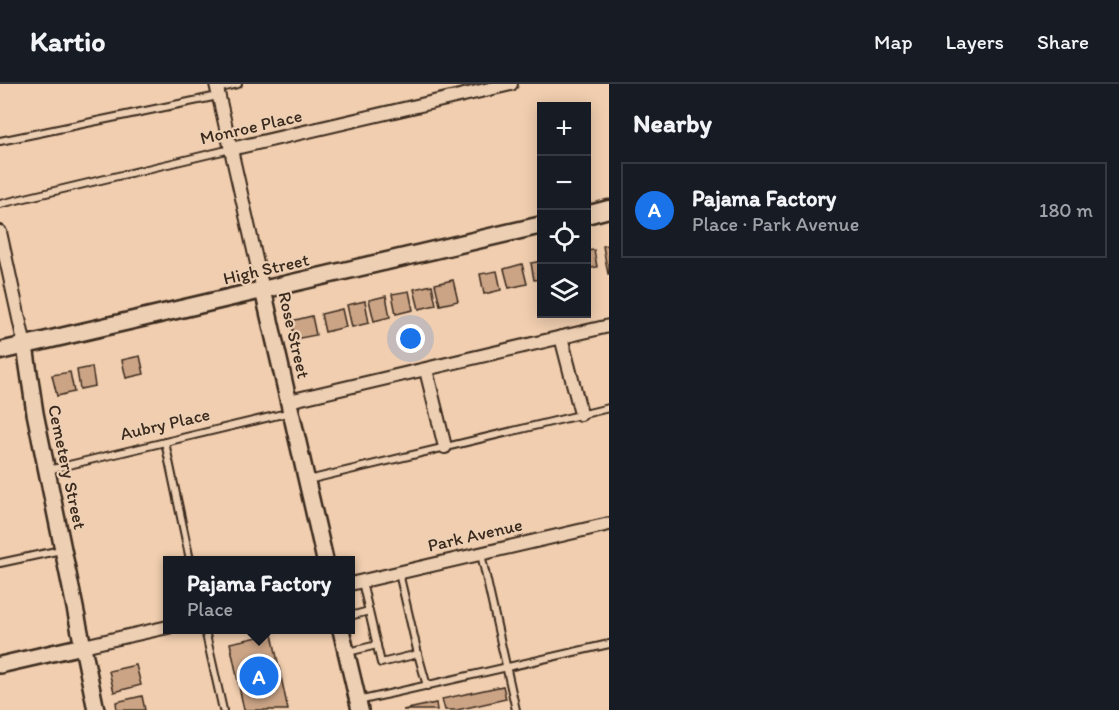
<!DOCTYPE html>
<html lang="en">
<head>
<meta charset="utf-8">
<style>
  :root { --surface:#171b24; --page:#242831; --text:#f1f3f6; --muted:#9ea1a6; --line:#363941; --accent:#1a73e8 }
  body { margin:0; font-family:Itim,sans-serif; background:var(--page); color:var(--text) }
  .controls { position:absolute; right:18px; top:18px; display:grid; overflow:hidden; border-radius:0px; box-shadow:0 3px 15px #0003 }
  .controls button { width:54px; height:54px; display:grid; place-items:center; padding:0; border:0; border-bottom:2px solid var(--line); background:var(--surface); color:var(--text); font:30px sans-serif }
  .you { position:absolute; left:411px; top:255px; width:21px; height:21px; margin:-15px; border:4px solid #fff; border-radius:50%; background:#1a73e8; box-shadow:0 0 0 9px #1a73e833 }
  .badge { display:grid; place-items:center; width:39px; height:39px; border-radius:50%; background:var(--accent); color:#fff; font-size:20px; font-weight:700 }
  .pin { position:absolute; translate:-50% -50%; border:3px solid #fff; box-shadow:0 2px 6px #0006 }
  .popup { position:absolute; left:163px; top:472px; width:192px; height:78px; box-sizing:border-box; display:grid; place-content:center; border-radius:0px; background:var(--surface); filter:drop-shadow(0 2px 4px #0005); font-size:20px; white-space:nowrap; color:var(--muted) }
  .popup b { font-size:22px; color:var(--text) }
  .popup::after { content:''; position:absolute; left:50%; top:100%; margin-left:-12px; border:12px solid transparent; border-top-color:var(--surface) }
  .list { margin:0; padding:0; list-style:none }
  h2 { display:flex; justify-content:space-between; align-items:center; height:78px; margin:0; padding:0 24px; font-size:26px }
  h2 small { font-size:20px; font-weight:400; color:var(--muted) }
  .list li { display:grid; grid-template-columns:39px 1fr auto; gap:18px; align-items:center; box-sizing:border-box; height:96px; margin:0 12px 12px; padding:0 12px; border:2px solid var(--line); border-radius:0px }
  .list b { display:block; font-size:22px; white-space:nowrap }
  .list p { margin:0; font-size:20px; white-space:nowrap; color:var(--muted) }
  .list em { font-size:20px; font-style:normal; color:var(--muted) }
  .icon { flex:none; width:33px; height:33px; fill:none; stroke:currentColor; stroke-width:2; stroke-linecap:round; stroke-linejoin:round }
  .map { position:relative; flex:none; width:609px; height:626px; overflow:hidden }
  header { display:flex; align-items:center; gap:36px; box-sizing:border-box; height:84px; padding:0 30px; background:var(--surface); border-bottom:2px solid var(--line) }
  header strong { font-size:28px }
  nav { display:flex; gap:33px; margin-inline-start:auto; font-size:21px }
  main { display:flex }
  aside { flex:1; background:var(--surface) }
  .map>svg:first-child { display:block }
  .building { fill:#cba486; stroke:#3b2a1e; stroke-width:1.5 }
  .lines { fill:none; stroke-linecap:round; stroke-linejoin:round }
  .service-casing { stroke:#3b2a1e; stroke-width:10 }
  .minor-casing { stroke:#3b2a1e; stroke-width:16 }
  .tertiary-casing { stroke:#3b2a1e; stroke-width:20 }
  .secondary-casing { stroke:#3b2a1e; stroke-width:21 }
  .service { stroke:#edcfb3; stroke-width:6 }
  .minor { stroke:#edcfb3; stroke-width:12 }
  .tertiary { stroke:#edcfb3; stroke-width:15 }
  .secondary { stroke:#edcfb3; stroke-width:16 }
  .labels { text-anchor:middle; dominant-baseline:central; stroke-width:4.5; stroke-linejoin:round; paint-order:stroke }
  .street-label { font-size:18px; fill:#3b2a1e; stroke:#edcfb3 }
</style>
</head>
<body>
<header>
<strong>Kartio</strong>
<nav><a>Map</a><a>Layers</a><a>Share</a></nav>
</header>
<main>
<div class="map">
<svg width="609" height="626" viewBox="0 0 609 626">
  <rect width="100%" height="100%" fill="#f0ceaf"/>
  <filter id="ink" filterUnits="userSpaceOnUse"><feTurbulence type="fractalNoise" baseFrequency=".0167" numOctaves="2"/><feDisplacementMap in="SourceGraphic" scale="12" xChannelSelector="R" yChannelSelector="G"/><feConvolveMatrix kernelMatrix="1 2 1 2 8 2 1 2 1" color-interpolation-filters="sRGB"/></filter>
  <g filter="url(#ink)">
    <!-- building -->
    <g class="building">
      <polygon points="609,161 609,190 608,190 603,162"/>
      <polygon points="594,166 597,183 586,185 586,167"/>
      <polygon points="542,177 542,195 534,196 531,179"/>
      <polygon points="522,180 527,200 509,204 504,185"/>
      <polygon points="497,187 501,206 484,210 480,190"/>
      <polygon points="453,196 458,217 440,221 435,200"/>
      <polygon points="432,201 436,221 419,225 414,205"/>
      <polygon points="409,207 413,226 396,230 392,210"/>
      <polygon points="386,212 390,233 374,237 369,216"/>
      <polygon points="365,217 369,239 352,243 347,221"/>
      <polygon points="342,225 346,243 325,248 321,230"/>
      <polygon points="312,232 316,251 295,255 291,237"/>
      <polygon points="140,272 144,290 126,294 122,276"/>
      <polygon points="92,283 95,302 80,305 77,286"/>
      <polygon points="70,288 74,308 57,312 52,291"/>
      <polygon points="272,550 288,626 244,626 230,559"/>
      <polygon points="136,581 141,601 114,608 109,587"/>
      <polygon points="503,602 506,615 457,626 445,626 442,615"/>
      <polygon points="142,612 145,626 117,626 116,618"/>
      <polygon points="436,619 437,626 403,626"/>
    </g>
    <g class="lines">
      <defs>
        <g id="service">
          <polyline points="217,5 238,0"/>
          <polyline points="0,57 218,12"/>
          <polyline points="0,120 231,65"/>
          <polyline points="165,358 190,476"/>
          <polyline points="48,386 291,328"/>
          <polyline points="308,396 609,324"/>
          <polyline points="481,470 516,626"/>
          <polyline points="0,479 61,466"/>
          <polyline points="362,498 381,579 418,570 399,489"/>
          <polyline points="350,532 369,527"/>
          <polyline points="205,546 223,626"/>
          <polyline points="348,568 377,561"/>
          <polyline points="418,570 427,602"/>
          <polyline points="358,617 609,560"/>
        </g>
        <g id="minor">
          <polyline points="216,0 263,206"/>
          <polyline points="231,65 511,0"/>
          <polyline points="0,148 25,262"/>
          <polyline points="561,253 581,330"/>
          <polyline points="426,286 445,363"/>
          <polyline points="289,317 609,242"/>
          <polyline points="350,500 609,440"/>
          <polyline points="83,562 168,543"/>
        </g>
        <g id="tertiary">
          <polyline points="263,206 325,476"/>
          <polyline points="25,262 35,329 96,626"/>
          <polyline points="341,546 360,626"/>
          <polyline points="0,581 83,562"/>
        </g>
        <g id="secondary">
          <polyline points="586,131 609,125"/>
          <polyline points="0,267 542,141"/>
        </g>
      </defs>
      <!-- service casing -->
      <use href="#service" class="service-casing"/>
      <!-- minor casing -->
      <use href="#minor" class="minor-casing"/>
      <!-- tertiary casing -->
      <use href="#tertiary" class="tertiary-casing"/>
      <!-- secondary casing -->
      <use href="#secondary" class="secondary-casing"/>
      <!-- service -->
      <use href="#service" class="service"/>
      <!-- minor -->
      <use href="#minor" class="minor"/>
      <!-- tertiary -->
      <use href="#tertiary" class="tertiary"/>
      <!-- secondary -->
      <use href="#secondary" class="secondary"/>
    </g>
  </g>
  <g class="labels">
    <!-- street labels -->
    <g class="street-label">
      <text transform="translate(251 43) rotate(-13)">Monroe Place</text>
      <text transform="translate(266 185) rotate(-13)">High Street</text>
      <text transform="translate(294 251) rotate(77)">Rose Street</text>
      <text transform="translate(165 340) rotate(-13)">Aubry Place</text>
      <text transform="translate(67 383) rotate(78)">Cemetery Street</text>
      <text transform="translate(475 451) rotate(-13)">Park Avenue</text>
    </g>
  </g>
</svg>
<div class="controls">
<button>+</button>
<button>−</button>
<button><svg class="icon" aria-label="locate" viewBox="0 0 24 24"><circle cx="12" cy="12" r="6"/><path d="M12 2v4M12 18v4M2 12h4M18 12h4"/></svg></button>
<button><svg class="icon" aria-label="layers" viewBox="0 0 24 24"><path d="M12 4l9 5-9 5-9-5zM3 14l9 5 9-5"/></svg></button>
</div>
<div class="you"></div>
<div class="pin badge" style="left:259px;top:592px">A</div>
<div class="popup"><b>Pajama Factory</b>Place</div>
</div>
<aside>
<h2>Nearby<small></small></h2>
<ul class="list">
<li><span class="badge">A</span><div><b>Pajama Factory</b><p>Place · Park Avenue</p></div><em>180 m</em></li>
</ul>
</aside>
</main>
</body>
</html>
